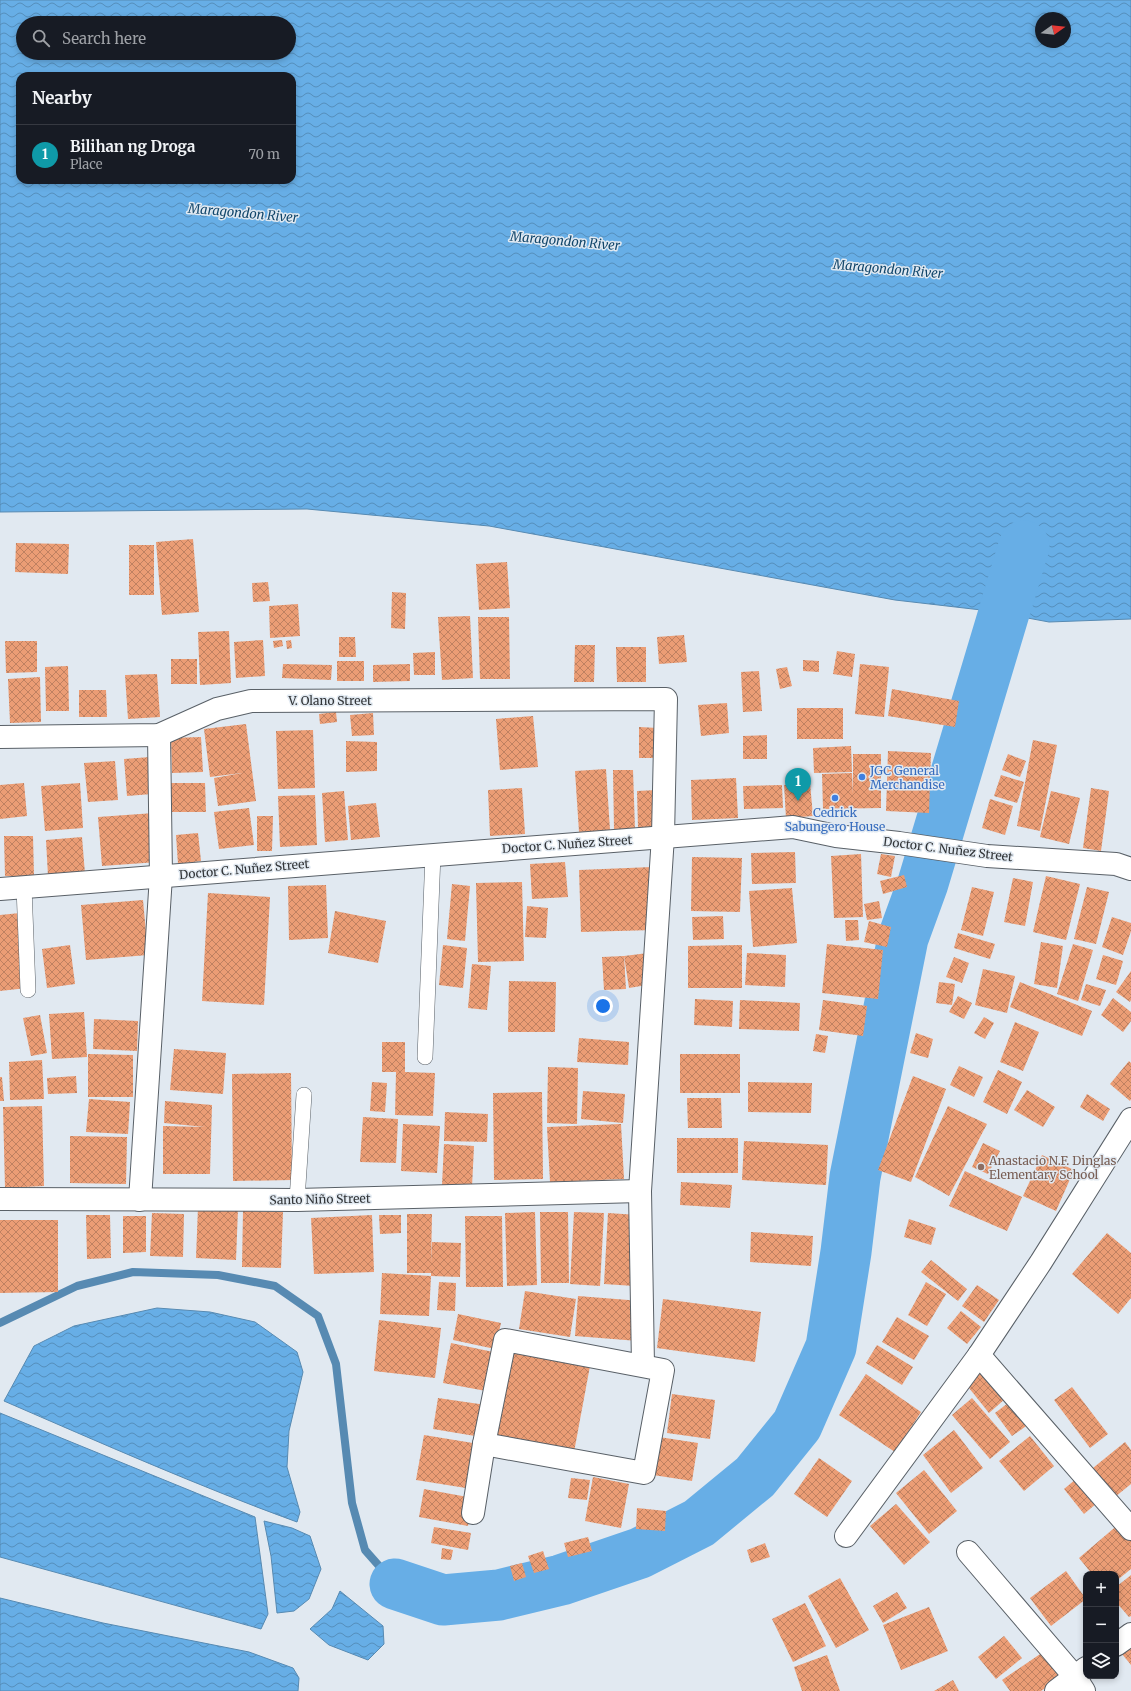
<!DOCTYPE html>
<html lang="en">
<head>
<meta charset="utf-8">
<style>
  :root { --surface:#171b24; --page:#20242c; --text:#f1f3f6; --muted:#9ea1a6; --line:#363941; --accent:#db2777 }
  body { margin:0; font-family:Merriweather,serif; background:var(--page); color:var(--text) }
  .controls { position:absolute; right:12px; bottom:12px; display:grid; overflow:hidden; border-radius:8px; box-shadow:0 2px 6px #0003 }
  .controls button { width:36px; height:36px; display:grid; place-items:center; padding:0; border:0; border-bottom:1px solid var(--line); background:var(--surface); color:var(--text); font:20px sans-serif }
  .compass { position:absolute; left:1035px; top:12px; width:36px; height:36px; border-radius:50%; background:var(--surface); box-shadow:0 2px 6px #0003; rotate:75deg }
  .you { position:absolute; left:603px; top:1006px; width:14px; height:14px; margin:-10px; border:3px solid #fff; border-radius:50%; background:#1a73e8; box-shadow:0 0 0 6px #1a73e833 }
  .badge { display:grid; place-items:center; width:26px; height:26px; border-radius:50%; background:var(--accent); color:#fff; font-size:13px; font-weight:700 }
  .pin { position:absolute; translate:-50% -33px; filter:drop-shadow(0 1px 2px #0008) }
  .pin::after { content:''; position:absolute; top:21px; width:14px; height:12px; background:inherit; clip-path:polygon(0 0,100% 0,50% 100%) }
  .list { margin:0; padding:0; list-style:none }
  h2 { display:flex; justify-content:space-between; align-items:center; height:52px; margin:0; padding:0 16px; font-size:17px }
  h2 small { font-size:13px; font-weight:400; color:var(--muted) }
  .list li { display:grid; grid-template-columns:26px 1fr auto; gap:12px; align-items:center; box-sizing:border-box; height:60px; padding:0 16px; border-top:1px solid var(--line) }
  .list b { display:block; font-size:15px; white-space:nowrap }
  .list p { margin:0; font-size:13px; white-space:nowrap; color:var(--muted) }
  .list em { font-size:13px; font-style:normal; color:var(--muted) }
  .icon { flex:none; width:22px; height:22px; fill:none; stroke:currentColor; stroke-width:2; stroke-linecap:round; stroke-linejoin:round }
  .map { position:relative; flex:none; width:1131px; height:1691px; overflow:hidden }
  .search { position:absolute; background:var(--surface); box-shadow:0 2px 6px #0003; left:16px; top:16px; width:280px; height:44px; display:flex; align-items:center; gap:10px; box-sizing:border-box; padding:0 14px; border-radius:22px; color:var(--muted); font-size:15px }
  .panel { position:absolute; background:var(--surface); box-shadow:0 2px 6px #0003; left:16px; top:72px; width:280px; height:112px; border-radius:12px }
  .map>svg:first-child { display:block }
  .water { fill:url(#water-waves); stroke:#578ab2; fill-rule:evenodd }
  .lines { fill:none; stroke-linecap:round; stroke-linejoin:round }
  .stream { stroke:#578ab2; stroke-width:8 }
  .river { stroke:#67aee6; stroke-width:51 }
  .building { fill:url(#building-cross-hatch) }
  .service-casing { stroke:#596067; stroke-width:16 }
  .minor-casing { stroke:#596067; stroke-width:24 }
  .secondary-casing { stroke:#596067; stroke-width:24 }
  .service { stroke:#fff; stroke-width:15 }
  .minor { stroke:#fff; stroke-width:22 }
  .secondary { stroke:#fff; stroke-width:22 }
  .shop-dot { fill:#3f7fe0; stroke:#e1e9f1; stroke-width:1.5 }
  .education-dot { fill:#8d6e63; stroke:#e1e9f1; stroke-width:1.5 }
  .labels { text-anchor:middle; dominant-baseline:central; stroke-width:3; stroke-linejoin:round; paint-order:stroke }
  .street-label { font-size:12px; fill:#323538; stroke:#e1e9f1 }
  .shop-label { font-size:12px; fill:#366cbe; stroke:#e1e9f1; text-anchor:start }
  .education-label { font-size:12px; fill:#785e54; stroke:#e1e9f1; text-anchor:start }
  .water-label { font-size:13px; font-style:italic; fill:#11466b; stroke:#e1e9f1 }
</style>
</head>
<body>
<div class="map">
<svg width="1131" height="1691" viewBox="0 0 1131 1691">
  <defs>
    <pattern id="water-waves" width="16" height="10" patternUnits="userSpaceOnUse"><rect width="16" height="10" fill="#67aee6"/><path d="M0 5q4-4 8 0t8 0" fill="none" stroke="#558ebb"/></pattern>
    <pattern id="building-cross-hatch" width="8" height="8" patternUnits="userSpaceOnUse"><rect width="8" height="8" fill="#eb9d75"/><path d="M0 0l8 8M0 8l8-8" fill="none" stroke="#bf8161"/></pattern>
  </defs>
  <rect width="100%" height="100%" fill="#e1e9f1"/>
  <!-- water -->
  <g class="water">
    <path d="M0,0h1131v619l-82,3 -59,-11 -95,-11 -406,-74 -182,-17 -307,3zM1041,18h24v24h-24zM23,23h266v30h-266zM20,76h272v104h-272z"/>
    <path d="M157,1308l53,4 45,10 42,30 6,20 -14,59 -2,36 13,45 -3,10c-99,-36 -196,-79 -293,-121l30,-55 40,-20z"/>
    <polygon points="0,1413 255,1517 268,1614 261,1629 0,1557"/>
    <polygon points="264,1521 292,1528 310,1536 321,1569 309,1599 294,1611 277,1613 271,1556"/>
    <polygon points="340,1591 383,1626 384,1644 368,1660 329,1645 310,1629 332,1609"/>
    <polygon points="0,1598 103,1623 249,1652 293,1668 299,1678 298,1691 0,1691"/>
  </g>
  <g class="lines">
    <!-- stream -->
    <polyline class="stream" points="0,1323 77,1286 133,1272 218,1275 275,1286 318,1316 336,1364 352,1503 365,1550 395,1584"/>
    <!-- river -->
    <polyline class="river" points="395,1584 443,1600 499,1595 561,1580 640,1553 699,1523 755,1477 797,1425 831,1347 846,1252 855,1177 903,938 923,883 1024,546"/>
  </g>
  <!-- building -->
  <g class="building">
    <polygon points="193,539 199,612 162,615 156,542"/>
    <polygon points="16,543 69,544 68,574 15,572"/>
    <rect x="129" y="545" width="25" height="50"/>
    <polygon points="507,562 510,608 479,610 476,564"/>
    <polygon points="268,582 270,601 253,602 252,583"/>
    <polygon points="392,592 406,593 405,629 391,628"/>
    <polygon points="298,604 300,636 270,638 269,606"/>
    <polygon points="470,616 473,678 442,680 438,617"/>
    <polygon points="478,617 509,617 510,679 480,679"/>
    <polygon points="229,631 231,683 200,685 198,632"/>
    <polygon points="684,635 687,662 659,664 657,637"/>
    <polygon points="339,637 355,637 356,657 339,657"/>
    <polygon points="263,640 265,676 236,678 234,642"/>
    <polygon points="282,640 283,646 274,648 273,641"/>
    <polygon points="291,640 292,648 287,649 286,641"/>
    <polygon points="5,641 37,641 37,672 6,673"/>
    <polygon points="575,645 595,645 594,682 574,682"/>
    <polygon points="616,647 646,647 646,682 617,682"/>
    <polygon points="837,651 855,654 852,677 833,674"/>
    <polygon points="435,652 435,675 414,675 413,653"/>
    <rect x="171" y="659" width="26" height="25"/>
    <polygon points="803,660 819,661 819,672 803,671"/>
    <rect x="337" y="661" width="27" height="20"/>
    <polygon points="283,664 332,665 331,680 282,678"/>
    <polygon points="410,664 410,681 373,682 373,665"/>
    <polygon points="860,664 889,667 884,717 855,714"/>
    <polygon points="68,666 69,711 46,711 45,667"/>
    <polygon points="787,667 792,686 780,689 776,669"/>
    <polygon points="759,671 762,711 743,712 741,672"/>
    <polygon points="157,674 160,717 128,719 125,675"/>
    <polygon points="40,677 41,722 10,723 8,679"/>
    <polygon points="892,689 959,701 955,727 888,716"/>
    <polygon points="79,690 106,690 107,717 79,717"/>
    <polygon points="727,703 729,733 701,736 698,705"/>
    <rect x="797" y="708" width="46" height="31"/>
    <polygon points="336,712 337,722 320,724 319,714"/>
    <polygon points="373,713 374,735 352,736 350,715"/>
    <polygon points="533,716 538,767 500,770 496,719"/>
    <polygon points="246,724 256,801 218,806 214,778 242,773 210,777 204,729"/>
    <polygon points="639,727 658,728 658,758 639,758"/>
    <polygon points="313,730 315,788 278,789 276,731"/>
    <polygon points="767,735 767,759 743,759 743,736"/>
    <polygon points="201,737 203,772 172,773 171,738"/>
    <polygon points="1033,740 1057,745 1040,831 1017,826"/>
    <polygon points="346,741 377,742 377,771 346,772"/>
    <polygon points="851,746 852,772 814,773 813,748"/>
    <polygon points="888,751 931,753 929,813 886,811"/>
    <polygon points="853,754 881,754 881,808 823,809 822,774 852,773 853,794"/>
    <polygon points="1008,754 1026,761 1020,777 1002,770"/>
    <polygon points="150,757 152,794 127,796 124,759"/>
    <polygon points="115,761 118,800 88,802 84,763"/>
    <polygon points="606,769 610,830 579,832 575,771"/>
    <polygon points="613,770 633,770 635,829 614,830"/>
    <polygon points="1001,775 1024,782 1017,803 994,796"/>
    <polygon points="736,778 738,818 692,820 691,780"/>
    <polygon points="24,783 27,816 0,819 0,785"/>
    <polygon points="80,783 83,828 45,831 41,786"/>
    <polygon points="170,783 205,783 206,812 171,812"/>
    <polygon points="810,783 813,816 786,818 784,785"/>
    <polygon points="782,785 783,808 744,809 743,786"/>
    <polygon points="522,788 525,834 490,836 488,790"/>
    <polygon points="1091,788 1109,791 1101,851 1083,848"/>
    <polygon points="657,790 658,828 638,828 637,791"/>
    <polygon points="344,791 348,840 325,842 322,793"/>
    <polygon points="1051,791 1080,798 1069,844 1040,837"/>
    <polygon points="315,795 317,845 280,847 278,796"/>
    <polygon points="990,799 1013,806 1005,835 982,828"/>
    <polygon points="376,803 380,837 351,840 348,806"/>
    <polygon points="249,808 254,845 219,849 214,812"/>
    <polygon points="154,813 158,862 102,866 98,817"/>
    <polygon points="257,816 273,816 272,851 257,851"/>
    <polygon points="198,833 201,861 178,864 176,835"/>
    <polygon points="4,836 33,836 34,876 5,876"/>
    <polygon points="82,837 85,874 48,876 46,840"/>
    <polygon points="795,852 796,883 752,884 751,853"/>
    <polygon points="861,854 863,917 834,918 831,856"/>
    <polygon points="881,854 895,856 891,877 877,874"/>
    <polygon points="692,857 742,858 740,912 691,911"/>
    <polygon points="565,862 568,897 532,899 530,864"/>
    <polygon points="652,867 654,930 581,932 579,870"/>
    <polygon points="904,875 907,887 883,894 880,881"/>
    <polygon points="1046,876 1080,884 1066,940 1033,932"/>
    <polygon points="1013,878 1033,882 1025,926 1004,922"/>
    <polygon points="522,882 524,961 478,962 476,883"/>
    <polygon points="452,884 470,886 465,941 447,939"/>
    <polygon points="326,885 328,938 289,940 288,886"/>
    <polygon points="972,887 994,892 983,936 961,930"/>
    <polygon points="1087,887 1109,892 1096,944 1074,939"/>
    <polygon points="792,888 797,943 753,947 749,891"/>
    <polygon points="208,893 270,897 264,1005 202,1001"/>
    <polygon points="143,900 148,955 86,960 81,905"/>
    <polygon points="879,901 882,918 867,920 864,904"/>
    <polygon points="527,906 548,908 546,938 525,937"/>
    <polygon points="335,911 386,921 378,963 328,953"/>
    <polygon points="20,913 27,988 0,991 0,915"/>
    <polygon points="723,916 724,939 693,940 692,917"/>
    <polygon points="1112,917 1131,923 1131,931 1123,955 1102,947"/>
    <polygon points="845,920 858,920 859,940 846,941"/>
    <polygon points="869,921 891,927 887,947 864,942"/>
    <polygon points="958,933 995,944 990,959 954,948"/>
    <polygon points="1041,942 1063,946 1057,988 1034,984"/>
    <polygon points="827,944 883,950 878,999 822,993"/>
    <polygon points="1073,944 1093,950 1078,1001 1057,994"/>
    <polygon points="70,945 75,984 47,988 42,949"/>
    <polygon points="443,945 467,948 463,988 439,985"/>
    <polygon points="742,945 742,988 688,988 688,946"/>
    <polygon points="648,953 653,984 629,988 624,956"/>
    <polygon points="747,953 786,955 785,987 745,985"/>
    <polygon points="1103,955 1123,961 1116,985 1096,979"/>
    <polygon points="624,956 626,989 604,990 602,957"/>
    <polygon points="954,957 969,963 962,983 946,977"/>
    <polygon points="472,964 491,966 487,1010 468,1008"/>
    <polygon points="983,969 1015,976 1007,1013 975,1005"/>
    <polygon points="1131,971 1131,1000 1130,1002 1116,992"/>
    <polygon points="509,981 556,982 555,1032 508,1032"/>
    <polygon points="939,982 955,984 952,1005 936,1003"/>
    <polygon points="1020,982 1092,1011 1082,1036 1010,1007"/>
    <polygon points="1086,984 1106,990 1100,1006 1081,1000"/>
    <polygon points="958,996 972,1003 964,1019 949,1012"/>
    <polygon points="1113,998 1131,1012 1131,1021 1123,1032 1101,1015"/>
    <polygon points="695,999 733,1001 732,1027 694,1025"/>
    <polygon points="740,1000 800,1003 799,1031 739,1029"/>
    <polygon points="823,1000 867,1006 863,1036 819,1030"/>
    <polygon points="84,1012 87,1057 52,1059 49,1014"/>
    <polygon points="40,1015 47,1053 31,1056 23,1018"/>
    <polygon points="984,1017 994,1023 985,1039 974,1033"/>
    <polygon points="94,1019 138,1021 137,1051 93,1049"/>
    <polygon points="1015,1022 1039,1032 1023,1071 1000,1062"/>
    <polygon points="916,1033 933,1039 928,1058 910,1053"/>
    <polygon points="816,1034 828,1036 825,1053 813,1051"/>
    <polygon points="579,1038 629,1042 628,1065 577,1062"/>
    <polygon points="382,1042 405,1042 405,1072 435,1073 433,1116 395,1115 396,1072 382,1072"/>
    <polygon points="174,1049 226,1053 223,1094 170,1090"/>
    <polygon points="88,1054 133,1055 133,1097 88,1097"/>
    <rect x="680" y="1054" width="60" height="39"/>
    <polygon points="42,1060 44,1099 10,1100 9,1062"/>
    <polygon points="1129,1061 1131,1063 1131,1099 1130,1101 1110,1084"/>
    <polygon points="959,1066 983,1077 974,1097 950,1085"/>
    <polygon points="548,1067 578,1068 577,1124 547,1123"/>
    <polygon points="998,1070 1022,1082 1007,1114 983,1102"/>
    <polygon points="291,1073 292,1180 233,1181 232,1074"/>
    <polygon points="76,1076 77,1093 48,1094 47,1078"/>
    <polygon points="913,1076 946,1089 911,1182 878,1170"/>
    <polygon points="0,1077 2,1077 4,1101 0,1101"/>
    <polygon points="372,1082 387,1083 385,1112 370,1111"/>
    <polygon points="748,1082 812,1083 811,1113 748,1112"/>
    <polygon points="1027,1090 1055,1107 1043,1127 1014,1110"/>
    <polygon points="583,1091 625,1094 623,1123 581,1119"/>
    <polygon points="542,1092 543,1179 494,1180 493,1093"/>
    <polygon points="1087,1094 1110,1109 1103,1121 1080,1107"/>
    <polygon points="687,1098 721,1098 722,1128 688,1128"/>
    <polygon points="89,1099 130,1102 128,1134 86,1132"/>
    <polygon points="165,1101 212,1105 210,1174 163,1174 163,1126 205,1127 164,1123"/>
    <polygon points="42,1106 44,1186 5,1188 3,1107"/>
    <polygon points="948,1106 987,1124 949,1196 915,1177"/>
    <polygon points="445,1112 488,1114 487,1142 444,1141"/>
    <polygon points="363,1117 398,1119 396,1163 360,1162"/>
    <polygon points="403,1124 440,1126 437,1173 401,1171"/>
    <polygon points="621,1124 624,1179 550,1182 547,1127"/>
    <polygon points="70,1136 127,1137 126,1184 70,1183"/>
    <rect x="677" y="1138" width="61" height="35"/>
    <polygon points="744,1141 828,1145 826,1185 742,1180"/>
    <polygon points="983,1143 1000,1151 988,1174 972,1167"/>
    <polygon points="444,1144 474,1146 472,1187 442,1185"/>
    <polygon points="1042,1155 1074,1170 1056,1211 1023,1196"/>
    <polygon points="965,1171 1022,1197 1007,1231 949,1206"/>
    <polygon points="681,1182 732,1185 730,1208 680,1205"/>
    <polygon points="198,1207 238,1209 236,1260 196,1258"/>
    <polygon points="243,1211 283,1212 281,1268 242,1267"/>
    <polygon points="535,1212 537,1285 507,1286 505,1213"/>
    <polygon points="540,1212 568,1212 569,1283 541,1283"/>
    <polygon points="574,1212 604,1213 600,1286 570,1284"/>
    <polygon points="152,1213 184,1214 183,1257 150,1256"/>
    <polygon points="608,1213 638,1215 634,1286 604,1284"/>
    <polygon points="407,1214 432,1214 431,1263 432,1242 461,1243 460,1277 431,1276 431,1273 407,1273"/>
    <polygon points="86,1215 110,1215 111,1258 87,1259"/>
    <polygon points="372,1215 374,1272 314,1274 311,1218"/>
    <polygon points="379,1215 401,1215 401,1233 380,1234"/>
    <polygon points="123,1216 146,1216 146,1252 123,1253"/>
    <polygon points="465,1216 502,1216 503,1287 466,1287"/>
    <polygon points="909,1219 936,1228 931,1245 904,1237"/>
    <polygon points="0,1220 58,1220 58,1292 0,1293"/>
    <polygon points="751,1232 813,1236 811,1266 750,1262"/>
    <polygon points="1107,1233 1131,1253 1131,1298 1118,1314 1072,1274"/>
    <polygon points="931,1260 967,1289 958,1301 921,1272"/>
    <polygon points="382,1273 431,1276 429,1316 380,1314"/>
    <polygon points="439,1282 456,1283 455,1311 437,1310"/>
    <polygon points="926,1282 946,1294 927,1326 908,1315"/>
    <polygon points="977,1285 999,1300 984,1322 962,1306"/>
    <polygon points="525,1291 576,1299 570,1337 519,1329"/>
    <polygon points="578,1296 641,1301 638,1341 575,1336"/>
    <polygon points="663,1299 761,1312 755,1362 657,1348"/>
    <polygon points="961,1311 981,1327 967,1344 947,1328"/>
    <polygon points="458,1314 501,1323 495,1349 453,1340"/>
    <polygon points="897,1317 929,1336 914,1360 882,1342"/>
    <polygon points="379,1320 441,1328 435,1378 374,1371"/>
    <polygon points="451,1343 493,1352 486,1391 443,1383"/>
    <polygon points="877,1345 913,1367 902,1385 866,1363"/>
    <polygon points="511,1351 590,1366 574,1452 495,1437"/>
    <polygon points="981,1371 1005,1399 989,1413 965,1383"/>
    <polygon points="866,1374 921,1412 895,1452 839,1415"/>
    <polygon points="1072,1387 1108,1434 1090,1448 1054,1400"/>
    <polygon points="672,1394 715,1400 710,1439 667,1433"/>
    <polygon points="438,1398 486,1405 481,1437 433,1429"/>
    <polygon points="972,1398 1010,1442 990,1459 952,1415"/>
    <polygon points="1012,1400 1029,1424 1012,1436 995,1413"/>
    <polygon points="954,1430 983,1468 951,1493 923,1455"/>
    <polygon points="424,1435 479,1444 472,1489 416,1480"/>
    <polygon points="1030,1436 1054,1466 1024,1491 999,1461"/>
    <polygon points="659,1437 698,1443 692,1481 653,1475"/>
    <polygon points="1125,1442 1131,1450 1131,1484 1110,1501 1088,1472"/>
    <polygon points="819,1458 852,1481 827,1517 794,1494"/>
    <polygon points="924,1470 957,1511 929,1534 896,1493"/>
    <polygon points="593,1477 629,1484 621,1528 585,1521"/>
    <polygon points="571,1478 590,1480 587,1500 568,1498"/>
    <polygon points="1076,1479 1097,1503 1084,1514 1064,1489"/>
    <polygon points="424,1489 473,1498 468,1526 419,1517"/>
    <polygon points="896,1504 930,1542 904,1565 870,1526"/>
    <polygon points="637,1508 666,1511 665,1531 636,1529"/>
    <polygon points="1120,1523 1131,1537 1131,1569 1116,1581 1116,1574 1092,1574 1079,1558"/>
    <polygon points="434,1527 471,1533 468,1550 431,1543"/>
    <polygon points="588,1537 592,1551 568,1557 564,1543"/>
    <polygon points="765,1543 770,1557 751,1563 747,1550"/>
    <polygon points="442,1548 453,1550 451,1560 441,1559"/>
    <polygon points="543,1551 549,1569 534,1573 528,1556"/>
    <polygon points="522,1563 526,1577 514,1581 510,1566"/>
    <polygon points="1066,1571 1086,1599 1051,1626 1030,1598"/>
    <polygon points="1131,1575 1131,1616 1129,1617 1116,1602 1116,1587"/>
    <polygon points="840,1578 869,1630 836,1648 808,1596"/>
    <polygon points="897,1592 907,1608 883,1623 873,1606"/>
    <polygon points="805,1603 826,1646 793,1662 772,1619"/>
    <polygon points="929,1607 948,1651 901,1670 883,1625"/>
    <polygon points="1004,1636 1022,1658 996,1679 978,1657"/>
    <polygon points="1131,1647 1131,1665 1122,1654"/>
    <polygon points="1046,1650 1063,1676 1041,1691 1010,1691 1002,1680"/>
    <polygon points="827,1655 840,1691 802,1691 794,1667"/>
    <polygon points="953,1680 959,1691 934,1691"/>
  </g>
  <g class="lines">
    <defs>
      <g id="service">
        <polyline points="24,887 28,990"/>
        <polyline points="425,1057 433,854"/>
        <polyline points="297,1200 304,1095"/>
      </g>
      <g id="minor">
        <polyline points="0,737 159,735 217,709 251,701 666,699 663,836 640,1191 643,1365"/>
        <polyline points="0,1199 297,1200 640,1191"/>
        <polyline points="140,1200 161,876 159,735"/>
        <polygon points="505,1340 663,1370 644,1473 484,1444"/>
        <polyline points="979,1355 1131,1529"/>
        <polyline points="473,1513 484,1444"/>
        <polyline points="846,1536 979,1355 1041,1262 1131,1119"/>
        <polyline points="968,1552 1075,1677 1084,1691"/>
        <polyline points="1116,1645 1131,1634"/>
        <polyline points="1056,1691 1086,1668"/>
      </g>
      <polyline id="secondary" points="0,889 793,827 836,836 899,843 987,856 1116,864 1131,869"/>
    </defs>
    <!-- service casing -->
    <use href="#service" class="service-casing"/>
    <!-- minor casing -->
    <use href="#minor" class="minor-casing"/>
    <!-- secondary casing -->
    <use href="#secondary" class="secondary-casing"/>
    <!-- service -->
    <use href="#service" class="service"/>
    <!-- minor -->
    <use href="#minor" class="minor"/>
    <!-- secondary -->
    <use href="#secondary" class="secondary"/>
  </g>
  <!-- markers -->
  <g class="shop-dot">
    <circle cx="862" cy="777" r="4"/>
    <circle cx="835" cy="798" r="4"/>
  </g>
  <circle class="education-dot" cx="981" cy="1167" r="4"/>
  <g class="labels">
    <!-- street labels -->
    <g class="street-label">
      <text x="330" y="700">V. Olano Street</text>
      <text transform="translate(567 844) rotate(-4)">Doctor C. Nuñez Street</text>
      <text transform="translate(948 849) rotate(7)">Doctor C. Nuñez Street</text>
      <text transform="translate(244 869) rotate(-5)">Doctor C. Nuñez Street</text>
      <text transform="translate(320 1199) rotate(-1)">Santo Niño Street</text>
    </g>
    <!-- shop labels -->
    <g class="shop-label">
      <text x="870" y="770">JGC General<tspan x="870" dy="14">Merchandise</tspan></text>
      <text x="835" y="812" text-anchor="middle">Cedrick<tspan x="835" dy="14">Sabungero House</tspan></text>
    </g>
    <!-- education labels -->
    <g class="education-label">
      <text x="989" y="1160">Anastacio N.F. Dinglas<tspan x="989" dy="14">Elementary School</tspan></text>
    </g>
    <!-- water labels -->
    <g class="water-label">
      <text transform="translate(243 213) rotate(5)">Maragondon River</text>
      <text transform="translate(565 241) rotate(5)">Maragondon River</text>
      <text transform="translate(888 269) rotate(5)">Maragondon River</text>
    </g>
  </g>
</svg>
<div class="controls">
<button>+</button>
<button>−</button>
<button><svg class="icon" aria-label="layers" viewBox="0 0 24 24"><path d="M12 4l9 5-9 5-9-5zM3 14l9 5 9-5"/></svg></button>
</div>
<svg class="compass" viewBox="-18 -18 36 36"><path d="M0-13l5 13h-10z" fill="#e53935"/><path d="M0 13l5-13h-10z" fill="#9ea1a6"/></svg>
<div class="you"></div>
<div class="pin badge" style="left:798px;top:801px;background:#0f9aa8">1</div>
<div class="search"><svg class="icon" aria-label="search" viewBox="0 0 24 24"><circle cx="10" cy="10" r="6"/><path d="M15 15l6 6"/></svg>Search here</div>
<section class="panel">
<h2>Nearby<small></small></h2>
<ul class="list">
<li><span class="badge" style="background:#0f9aa8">1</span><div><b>Bilihan ng Droga</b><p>Place</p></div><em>70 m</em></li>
</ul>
</section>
</div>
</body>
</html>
